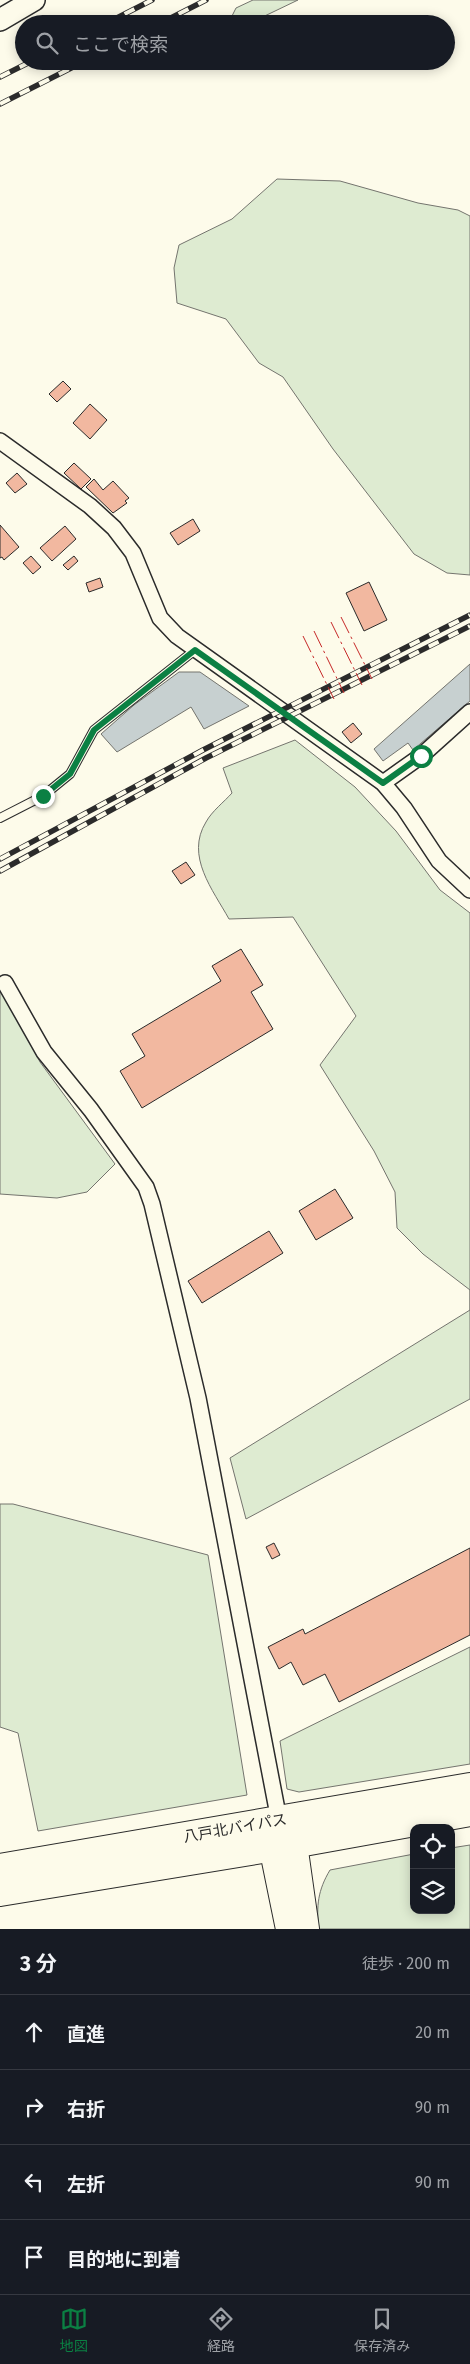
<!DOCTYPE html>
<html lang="ja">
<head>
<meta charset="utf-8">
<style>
  :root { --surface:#171b24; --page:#20242c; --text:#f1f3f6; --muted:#9ea1a6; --line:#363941; --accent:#0b8043 }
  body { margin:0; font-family:"Fira Sans","Noto Sans JP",sans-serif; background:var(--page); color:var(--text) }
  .controls { position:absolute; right:15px; bottom:15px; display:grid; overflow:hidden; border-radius:10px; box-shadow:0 2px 12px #0003 }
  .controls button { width:45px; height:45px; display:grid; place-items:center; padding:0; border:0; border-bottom:1px solid var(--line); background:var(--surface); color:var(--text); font:25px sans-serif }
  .stop { position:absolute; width:15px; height:15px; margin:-11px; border:4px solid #0b8043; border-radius:50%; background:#fff }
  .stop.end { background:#0b8043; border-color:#fff; box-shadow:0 1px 5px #0008 }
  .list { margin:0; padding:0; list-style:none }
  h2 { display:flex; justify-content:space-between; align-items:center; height:65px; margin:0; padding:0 20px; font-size:21px }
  h2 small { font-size:16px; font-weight:400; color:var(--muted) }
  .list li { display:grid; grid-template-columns:32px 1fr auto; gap:15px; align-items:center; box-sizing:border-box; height:75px; padding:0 20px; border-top:1px solid var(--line) }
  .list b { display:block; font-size:19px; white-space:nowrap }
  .list em { font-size:16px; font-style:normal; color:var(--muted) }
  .icon { flex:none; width:28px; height:28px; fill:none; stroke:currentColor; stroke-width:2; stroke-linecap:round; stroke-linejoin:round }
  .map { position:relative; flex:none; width:470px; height:1929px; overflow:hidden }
  .search { position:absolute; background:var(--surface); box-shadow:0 2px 12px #0003; left:15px; right:15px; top:15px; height:55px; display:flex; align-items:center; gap:12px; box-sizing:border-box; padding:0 18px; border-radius:28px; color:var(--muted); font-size:19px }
  .sheet { height:365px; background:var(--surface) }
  nav { display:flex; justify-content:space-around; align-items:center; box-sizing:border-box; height:70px; border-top:1px solid var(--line); background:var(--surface); font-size:14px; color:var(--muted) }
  nav a { display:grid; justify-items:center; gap:2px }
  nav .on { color:var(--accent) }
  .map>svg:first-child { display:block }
  .green { fill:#deebd1; stroke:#74746e }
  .water { fill:#c7d0d0; stroke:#74746e }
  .building { fill:#f2b8a0; stroke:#2b2b2b }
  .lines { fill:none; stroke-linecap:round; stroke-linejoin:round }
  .lane-casing { stroke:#2b2b2b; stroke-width:10 }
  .street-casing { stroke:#2b2b2b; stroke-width:18 }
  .secondary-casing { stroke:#2b2b2b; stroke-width:24 }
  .highway-casing { stroke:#2b2b2b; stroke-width:30 }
  .lane { stroke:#fdfbea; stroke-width:8 }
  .street { stroke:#fdfbea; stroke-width:15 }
  .secondary { stroke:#fdfbea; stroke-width:21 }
  .highway { stroke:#fdfbea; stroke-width:28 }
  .rail-casing { stroke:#2b2b2b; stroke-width:5.5 }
  .rail { stroke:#fdfbea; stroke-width:4; stroke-dasharray:11; stroke-linecap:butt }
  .power { stroke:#c62828; stroke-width:1; stroke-dasharray:18 4 2.5 4; stroke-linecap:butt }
  .route { stroke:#0b8043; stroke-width:6 }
  .labels { text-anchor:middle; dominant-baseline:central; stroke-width:4; stroke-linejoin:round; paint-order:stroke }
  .street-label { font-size:15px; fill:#2b2b2b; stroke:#fdfbea }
</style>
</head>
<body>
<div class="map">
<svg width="470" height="1929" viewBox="0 0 470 1929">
  <rect width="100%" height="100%" fill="#fdfbea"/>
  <!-- green -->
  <g class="green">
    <polygon points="253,0 298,0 248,24 235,24 232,16 236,8"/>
    <polygon points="277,179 340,181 418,203 458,210 470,216 470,575 447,573 414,554 333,449 283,377 259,363 226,319 177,303 174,268 179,245 232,219"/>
    <path d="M295,740l60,47 41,44 44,59 30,23v486l-224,120 -16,-61 240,-148v-20l-47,-36 -26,-26 -2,-36 -21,-41 -54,-86 36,-49 -63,-99 -64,2c-16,-29 -44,-63 -23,-97 6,-11 18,-20 26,-29l-9,-25z"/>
    <polygon points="0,984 40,1062 115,1164 87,1192 57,1198 0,1194"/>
    <polygon points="0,1504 13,1504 208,1555 247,1795 38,1831 18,1733 0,1727"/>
    <polygon points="470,1647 470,1764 299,1792 287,1789 280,1741"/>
    <path d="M470,1845v84h-151c-3,-23 -1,-39 11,-59l84,-16v56h37v-62z"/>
  </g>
  <!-- water -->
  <g class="water">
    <polygon points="470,664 470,701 413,750 408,743 383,761 374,749"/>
    <polygon points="179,672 200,672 249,706 204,729 191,707 117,752 101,734 134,705"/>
  </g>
  <!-- building -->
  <g class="building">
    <polygon points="63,381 71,389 57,402 49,394"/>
    <polygon points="90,404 107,420 90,439 73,423"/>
    <polygon points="74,463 91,479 81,489 64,473"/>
    <polygon points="17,473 27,484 15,493 6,483"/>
    <polygon points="94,479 103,490 113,481 129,498 125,501 127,503 113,513 86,487"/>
    <polygon points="193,519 200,531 178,545 170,533"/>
    <polygon points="0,525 19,547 4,560 2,557 0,558"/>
    <polygon points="65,526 76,539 52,561 40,548"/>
    <polygon points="31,556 41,567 33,574 23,563"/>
    <polygon points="74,556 78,561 68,570 63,565"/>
    <polygon points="100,578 103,587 89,592 86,583"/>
    <polygon points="369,582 387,620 364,631 346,593"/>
    <polygon points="353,723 362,734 351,743 342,732"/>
    <polygon points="186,862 195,875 181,884 172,871"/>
    <polygon points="241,949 263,985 251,992 273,1029 142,1108 120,1071 145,1056 132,1034 221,981 212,966"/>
    <polygon points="335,1189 353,1218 316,1240 299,1211"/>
    <polygon points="269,1231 283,1253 202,1303 188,1281"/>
    <polygon points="274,1543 280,1555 272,1559 266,1547"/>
    <polygon points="470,1548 470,1635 339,1702 325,1674 303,1685 291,1662 279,1669 268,1647 303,1629 305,1634"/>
  </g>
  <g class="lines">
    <defs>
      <polyline id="lane" points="0,818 43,796 70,774 94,730 195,650"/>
      <g id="street">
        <polyline points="0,441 90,506 114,528 133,553 160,618 177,636 383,783 404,808 439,861 470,890"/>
        <polyline points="383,783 421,756 470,712"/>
        <polyline points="5,983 44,1052 91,1110 146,1187 152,1204 198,1398 279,1820"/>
      </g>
      <polyline id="secondary" points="0,20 34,0"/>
      <g id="highway">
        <polyline points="0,1868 470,1787"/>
        <polyline points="0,1892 293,1844 470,1812"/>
        <polyline points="290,1929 273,1846 279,1820 293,1844 305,1929"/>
      </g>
    </defs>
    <!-- lane casing -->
    <use href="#lane" class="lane-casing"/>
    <!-- street casing -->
    <use href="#street" class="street-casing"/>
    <!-- secondary casing -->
    <use href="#secondary" class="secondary-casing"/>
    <!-- highway casing -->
    <use href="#highway" class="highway-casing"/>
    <!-- lane -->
    <use href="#lane" class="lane"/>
    <!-- street -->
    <use href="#street" class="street"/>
    <!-- secondary -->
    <use href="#secondary" class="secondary"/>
    <!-- highway -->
    <use href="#highway" class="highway"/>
    <defs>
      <g id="rail">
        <polyline points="105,24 152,0"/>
        <polyline points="159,24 206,0"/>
        <polyline points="0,77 32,61"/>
        <polyline points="0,104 85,61"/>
        <polyline points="0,859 203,750 470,615"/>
        <polyline points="0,871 206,758 470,626"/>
      </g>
    </defs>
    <!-- rail casing -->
    <use href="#rail" class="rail-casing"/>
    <!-- rail -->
    <use href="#rail" class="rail"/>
    <!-- power -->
    <g class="power">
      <polyline points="341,617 372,679"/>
      <polyline points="331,622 362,685"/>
      <polyline points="314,631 344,693"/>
      <polyline points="303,636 334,699"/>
    </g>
  </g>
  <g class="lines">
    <!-- route -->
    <polyline class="route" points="43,796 70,774 94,730 195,650 383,783 421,756"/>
  </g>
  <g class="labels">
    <!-- street labels -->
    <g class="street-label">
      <text transform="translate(235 1828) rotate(-10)">八戸北バイパス</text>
    </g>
  </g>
</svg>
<div class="controls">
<button><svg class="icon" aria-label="locate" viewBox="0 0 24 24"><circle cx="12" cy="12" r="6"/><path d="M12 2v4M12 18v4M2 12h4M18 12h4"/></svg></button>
<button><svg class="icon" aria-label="layers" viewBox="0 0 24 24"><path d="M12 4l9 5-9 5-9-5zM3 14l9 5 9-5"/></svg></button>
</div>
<div class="stop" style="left:421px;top:756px"></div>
<div class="stop end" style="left:43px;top:796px"></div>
<div class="search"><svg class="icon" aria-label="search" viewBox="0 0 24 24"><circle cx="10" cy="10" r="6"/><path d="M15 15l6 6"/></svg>ここで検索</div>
</div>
<section class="sheet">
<h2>3 分<small>徒歩 · 200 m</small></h2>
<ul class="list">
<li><svg class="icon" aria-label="ahead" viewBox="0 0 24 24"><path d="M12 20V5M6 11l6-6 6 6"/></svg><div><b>直進</b></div><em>20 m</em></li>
<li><svg class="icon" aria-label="right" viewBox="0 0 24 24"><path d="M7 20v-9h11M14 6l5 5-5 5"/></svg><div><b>右折</b></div><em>90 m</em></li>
<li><svg class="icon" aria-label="left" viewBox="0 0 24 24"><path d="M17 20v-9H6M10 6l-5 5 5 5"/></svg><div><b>左折</b></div><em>90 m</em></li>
<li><svg class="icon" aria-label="arrive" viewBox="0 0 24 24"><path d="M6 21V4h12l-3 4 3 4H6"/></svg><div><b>目的地に到着</b></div></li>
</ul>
</section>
<nav>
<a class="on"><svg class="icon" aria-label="map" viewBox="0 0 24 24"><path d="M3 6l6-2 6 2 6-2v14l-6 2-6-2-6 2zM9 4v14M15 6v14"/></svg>地図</a>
<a><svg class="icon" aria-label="directions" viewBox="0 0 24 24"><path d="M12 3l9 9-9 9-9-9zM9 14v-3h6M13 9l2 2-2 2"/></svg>経路</a>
<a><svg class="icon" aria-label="saved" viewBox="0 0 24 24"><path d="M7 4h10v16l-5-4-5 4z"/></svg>保存済み</a>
</nav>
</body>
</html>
